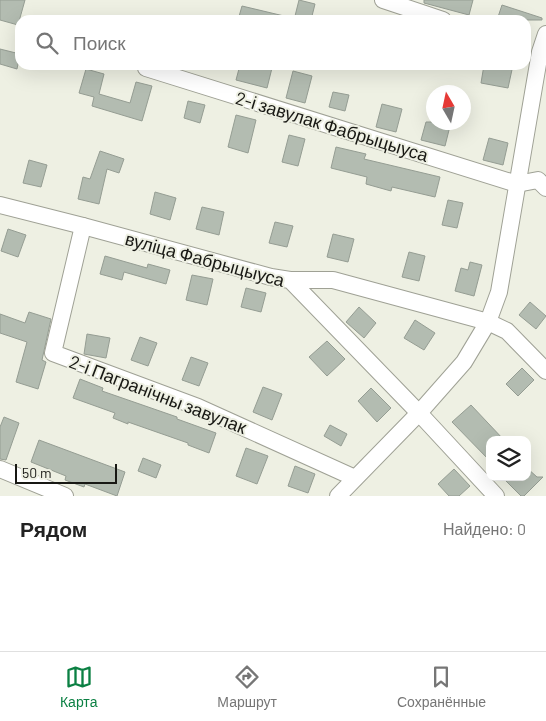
<!DOCTYPE html>
<html lang="ru">
<head>
<meta charset="utf-8">
<style>
  :root { --surface:#fff; --page:#f2f2f2; --text:#222; --muted:#767676; --line:#e0e0e0; --accent:#0b8043 }
  body { margin:0; font-family:Barlow,sans-serif; background:var(--page); color:var(--text) }
  .controls { position:absolute; right:15px; bottom:15px; display:grid; overflow:hidden; border-radius:10px; box-shadow:0 5px 20px #0002 }
  .controls button { width:45px; height:45px; display:grid; place-items:center; padding:0; border:0; border-bottom:1px solid var(--line); background:var(--surface); color:var(--text); font:25px sans-serif }
  .compass { position:absolute; left:426px; top:85px; width:45px; height:45px; border-radius:50%; background:var(--surface); box-shadow:0 5px 20px #0002; rotate:351deg }
  .scale { position:absolute; left:15px; bottom:12px; width:102px; box-sizing:border-box; padding-left:5px; border:2px solid #181814; border-top:0; font-size:14px; line-height:18px; white-space:nowrap; color:#181814; -webkit-text-stroke:4px #eef0e3; paint-order:stroke }
  .list { margin:0; padding:0; list-style:none }
  h2 { display:flex; justify-content:space-between; align-items:center; height:65px; margin:0; padding:0 20px; font-size:21px }
  h2 small { font-size:16px; font-weight:400; color:var(--muted) }
  .icon { flex:none; width:28px; height:28px; fill:none; stroke:currentColor; stroke-width:2; stroke-linecap:round; stroke-linejoin:round }
  .map { position:relative; flex:none; width:546px; height:496px; overflow:hidden }
  .search { position:absolute; background:var(--surface); box-shadow:0 5px 20px #0002; left:15px; right:15px; top:15px; height:55px; display:flex; align-items:center; gap:12px; box-sizing:border-box; padding:0 18px; border-radius:15px; color:var(--muted); font-size:19px }
  .sheet { height:155px; background:var(--surface) }
  nav { display:flex; justify-content:space-around; align-items:center; box-sizing:border-box; height:70px; border-top:1px solid var(--line); background:var(--surface); font-size:14px; color:var(--muted) }
  nav a { display:grid; justify-items:center; gap:2px }
  nav .on { color:var(--accent) }
  .map>svg:first-child { display:block }
  .building { fill:#b3bcb1; stroke:#959d93 }
  .lines { fill:none; stroke-linecap:round; stroke-linejoin:round }
  .street-casing { stroke:#9fa195; stroke-width:18 }
  .street { stroke:#fff; stroke-width:16 }
  .labels { text-anchor:middle; dominant-baseline:central; stroke-width:4; stroke-linejoin:round; paint-order:stroke }
  .street-label { font-size:18px; fill:#181814; stroke:#eef0e3 }
</style>
</head>
<body>
<div class="map">
<svg width="546" height="496" viewBox="0 0 546 496">
  <rect width="100%" height="100%" fill="#eef0e3"/>
  <!-- building -->
  <g class="building">
    <polygon points="0,0 25,0 18,25 0,20"/>
    <polygon points="299,0 315,4 311,20 294,20"/>
    <polygon points="424,0 473,0 469,15 424,3"/>
    <polygon points="502,5 542,18 542,20 497,20"/>
    <polygon points="242,6 284,16 283,20 238,20"/>
    <polygon points="0,49 20,54 17,69 0,64"/>
    <polygon points="240,65 260,65 272,68 267,88 236,80"/>
    <polygon points="484,65 513,65 508,88 481,83"/>
    <polygon points="86,69 104,74 99,94 130,103 136,82 152,86 142,121 92,106 94,97 79,93"/>
    <polygon points="293,71 312,76 305,103 286,98"/>
    <polygon points="333,92 349,95 345,111 329,107"/>
    <polygon points="188,101 205,105 200,123 184,118"/>
    <polygon points="382,104 402,109 396,132 376,127"/>
    <polygon points="236,115 256,120 248,153 228,147"/>
    <polygon points="426,122 451,122 445,146 421,140"/>
    <polygon points="289,135 305,139 298,166 282,162"/>
    <polygon points="489,138 508,143 503,165 483,160"/>
    <polygon points="336,147 366,154 364,159 440,177 435,197 392,187 391,191 366,184 367,177 331,168"/>
    <polygon points="100,151 124,159 119,173 107,169 99,204 78,199 83,177 90,179"/>
    <polygon points="29,160 47,165 41,187 23,183"/>
    <polygon points="155,192 176,198 170,220 150,214"/>
    <polygon points="448,200 463,203 457,228 442,225"/>
    <polygon points="202,207 224,212 219,235 196,229"/>
    <polygon points="275,222 293,226 287,247 269,243"/>
    <polygon points="8,229 26,235 18,257 1,251"/>
    <polygon points="333,234 354,239 348,262 327,257"/>
    <polygon points="409,252 425,256 419,281 402,277"/>
    <polygon points="105,256 147,268 148,264 170,270 166,284 124,272 122,280 100,274"/>
    <polygon points="470,262 482,265 474,296 455,291 461,268 468,270"/>
    <polygon points="192,275 213,279 207,305 186,300"/>
    <polygon points="246,288 266,293 261,312 241,307"/>
    <polygon points="530,302 546,316 536,329 519,315"/>
    <polygon points="359,307 376,323 364,338 346,322"/>
    <polygon points="29,312 51,319 42,360 46,362 38,389 16,382 27,342 0,333 0,314 25,323"/>
    <polygon points="415,320 435,333 424,350 404,338"/>
    <polygon points="87,334 110,338 106,358 84,354"/>
    <polygon points="140,337 157,343 148,366 131,360"/>
    <polygon points="327,341 345,359 327,376 309,357"/>
    <polygon points="191,357 208,363 199,386 182,380"/>
    <polygon points="522,368 534,380 518,396 506,384"/>
    <polygon points="80,379 103,388 102,391 177,417 177,419 216,433 209,453 188,445 188,443 128,422 128,424 113,418 115,413 73,398"/>
    <polygon points="263,387 282,394 272,420 253,412"/>
    <polygon points="371,388 391,408 377,422 358,401"/>
    <polygon points="471,405 504,440 490,440 490,461 452,422"/>
    <polygon points="4,417 19,423 6,460 0,459 0,427"/>
    <polygon points="330,425 347,434 341,446 324,436"/>
    <polygon points="39,440 125,472 117,496 85,484 84,487 65,480 66,476 31,462"/>
    <polygon points="246,448 268,456 257,484 236,476"/>
    <polygon points="143,458 161,465 156,478 138,471"/>
    <polygon points="295,466 315,474 308,493 288,486"/>
    <polygon points="527,468 537,477 543,477 524,496 521,496 502,477 527,477"/>
    <polygon points="454,469 470,486 459,496 449,496 438,484"/>
  </g>
  <g class="lines">
    <defs>
      <g id="street">
        <polyline points="383,0 443,20"/>
        <polyline points="146,68 517,184 538,180 546,188"/>
        <polyline points="0,205 83,226 271,277 290,280 419,413 496,496"/>
        <polyline points="83,226 53,353 198,407 355,478"/>
        <polyline points="290,280 333,280 488,322 507,331 546,371"/>
        <polyline points="0,469 65,496"/>
        <polyline points="338,496 419,413 464,362 488,322 499,292 540,52 546,34"/>
      </g>
    </defs>
    <!-- street casing -->
    <use href="#street" class="street-casing"/>
    <!-- street -->
    <use href="#street" class="street"/>
  </g>
  <g class="labels">
    <!-- street labels -->
    <g class="street-label">
      <text transform="translate(332 126) rotate(17)">2-і завулак Фабрыцыуса</text>
      <text transform="translate(205 259) rotate(15)">вуліца Фабрыцыуса</text>
      <text transform="translate(158 394) rotate(21)">2-і Пагранічны завулак</text>
    </g>
  </g>
</svg>
<div class="controls">
<button><svg class="icon" aria-label="layers" viewBox="0 0 24 24"><path d="M12 4l9 5-9 5-9-5zM3 14l9 5 9-5"/></svg></button>
</div>
<svg class="compass" viewBox="-18 -18 36 36"><path d="M0-13l5 13h-10z" fill="#e53935"/><path d="M0 13l5-13h-10z" fill="#767676"/></svg>
<div class="scale">50 m</div>
<div class="search"><svg class="icon" aria-label="search" viewBox="0 0 24 24"><circle cx="10" cy="10" r="6"/><path d="M15 15l6 6"/></svg>Поиск</div>
</div>
<section class="sheet">
<h2>Рядом<small>Найдено: 0</small></h2>
<ul class="list">
</ul>
</section>
<nav>
<a class="on"><svg class="icon" aria-label="map" viewBox="0 0 24 24"><path d="M3 6l6-2 6 2 6-2v14l-6 2-6-2-6 2zM9 4v14M15 6v14"/></svg>Карта</a>
<a><svg class="icon" aria-label="directions" viewBox="0 0 24 24"><path d="M12 3l9 9-9 9-9-9zM9 14v-3h6M13 9l2 2-2 2"/></svg>Маршрут</a>
<a><svg class="icon" aria-label="saved" viewBox="0 0 24 24"><path d="M7 4h10v16l-5-4-5 4z"/></svg>Сохранённые</a>
</nav>
</body>
</html>
